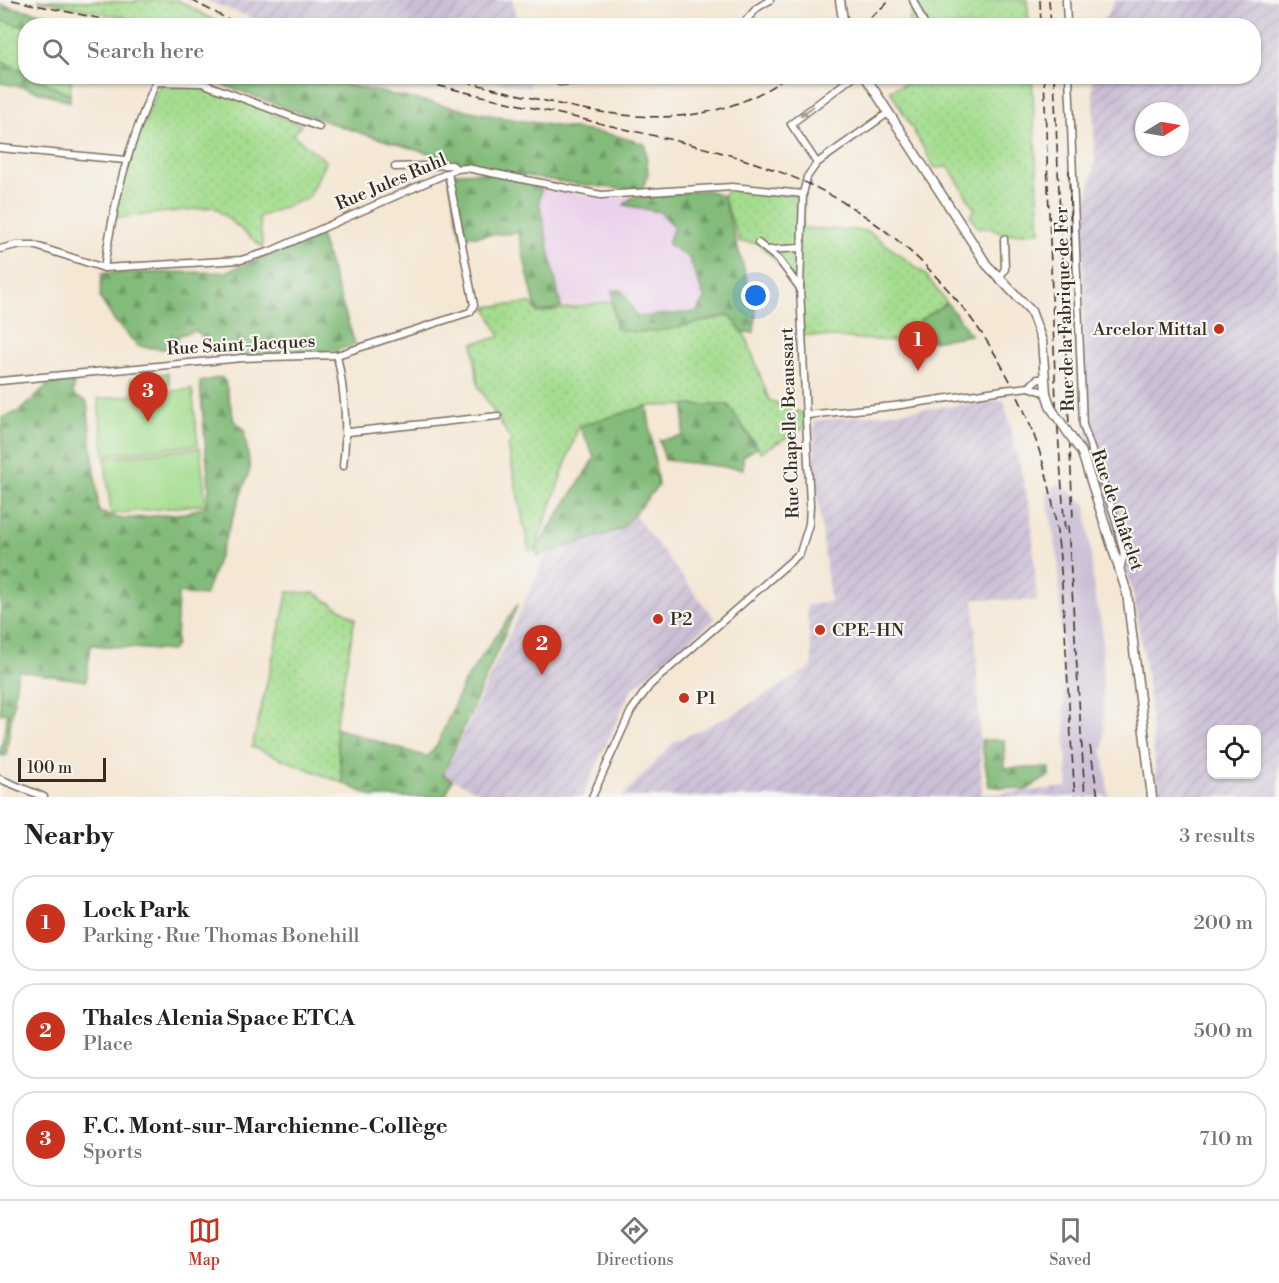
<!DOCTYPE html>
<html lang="en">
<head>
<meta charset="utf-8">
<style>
  :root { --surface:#fff; --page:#f6f6f6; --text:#202124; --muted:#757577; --line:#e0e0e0; --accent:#c8321e }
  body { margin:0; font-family:"Libre Bodoni",serif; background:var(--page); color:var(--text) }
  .controls { position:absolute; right:18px; bottom:18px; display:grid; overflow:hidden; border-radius:12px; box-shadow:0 2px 4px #0004 }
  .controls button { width:54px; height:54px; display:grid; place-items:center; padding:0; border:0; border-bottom:2px solid var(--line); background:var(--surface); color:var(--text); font:30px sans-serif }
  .compass { position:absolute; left:1135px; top:102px; width:54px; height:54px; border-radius:50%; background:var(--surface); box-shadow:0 2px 4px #0004; rotate:79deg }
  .scale { position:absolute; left:18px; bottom:15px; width:88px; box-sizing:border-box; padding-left:6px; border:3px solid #3b2a1e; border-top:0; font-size:16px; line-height:21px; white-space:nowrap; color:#3b2a1e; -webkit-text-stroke:4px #f6f6f2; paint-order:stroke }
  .you { position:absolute; left:756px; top:296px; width:21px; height:21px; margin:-15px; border:4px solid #fff; border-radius:50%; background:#1a73e8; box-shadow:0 0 0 9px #1a73e833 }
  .badge { display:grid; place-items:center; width:39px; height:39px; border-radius:50%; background:var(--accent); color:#fff; font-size:20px; font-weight:700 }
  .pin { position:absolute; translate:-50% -50px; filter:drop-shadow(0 2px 3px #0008) }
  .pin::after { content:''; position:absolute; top:32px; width:21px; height:18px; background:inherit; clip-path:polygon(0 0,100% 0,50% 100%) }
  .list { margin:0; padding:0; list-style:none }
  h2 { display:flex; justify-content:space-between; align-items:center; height:78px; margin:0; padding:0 24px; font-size:26px }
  h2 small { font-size:20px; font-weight:400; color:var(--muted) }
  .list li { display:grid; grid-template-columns:39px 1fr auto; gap:18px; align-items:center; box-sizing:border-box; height:96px; margin:0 12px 12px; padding:0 12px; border:2px solid var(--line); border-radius:24px }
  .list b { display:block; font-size:22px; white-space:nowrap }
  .list p { margin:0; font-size:20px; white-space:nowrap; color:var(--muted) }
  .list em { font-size:20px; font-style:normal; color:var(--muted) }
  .icon { flex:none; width:33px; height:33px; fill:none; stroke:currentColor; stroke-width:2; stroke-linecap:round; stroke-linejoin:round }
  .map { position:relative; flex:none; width:1279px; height:797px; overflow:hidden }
  .search { position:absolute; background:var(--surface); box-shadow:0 2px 4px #0004; left:18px; right:18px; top:18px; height:66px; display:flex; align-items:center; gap:15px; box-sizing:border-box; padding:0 21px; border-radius:24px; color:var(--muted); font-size:22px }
  .sheet { height:402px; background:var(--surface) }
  nav { display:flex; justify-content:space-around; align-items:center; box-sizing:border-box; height:84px; border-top:2px solid var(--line); background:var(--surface); font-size:16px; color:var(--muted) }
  nav a { display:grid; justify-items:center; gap:3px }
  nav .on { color:var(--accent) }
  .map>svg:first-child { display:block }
  .built { fill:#ebd1eb }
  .industrial { fill:url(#industrial-furrows); fill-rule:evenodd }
  .railway { fill:#cbbfd5 }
  .grass { fill:url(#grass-dots); stroke:#708456; stroke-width:1.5 }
  .forest { fill:url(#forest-firs); stroke:#5f734c; stroke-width:1.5 }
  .pitch { fill:#a4dd8f; stroke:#708456; stroke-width:1.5 }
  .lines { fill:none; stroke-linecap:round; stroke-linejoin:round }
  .street-casing { stroke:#7c6c5e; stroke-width:9 }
  .secondary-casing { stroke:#7c6c5e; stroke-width:11 }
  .street { stroke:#fff; stroke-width:6 }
  .secondary { stroke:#fff; stroke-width:8 }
  .rail { stroke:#3b2a1e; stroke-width:1.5; stroke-dasharray:9 4.5; stroke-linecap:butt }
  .street-bridge-casing { stroke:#7c6c5e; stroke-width:9; stroke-linecap:butt }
  .secondary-bridge-casing { stroke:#7c6c5e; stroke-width:11; stroke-linecap:butt }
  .street-bridge { stroke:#fff; stroke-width:6 }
  .secondary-bridge { stroke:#fff; stroke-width:8 }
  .oneway { fill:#a79f9a }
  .poi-dot { fill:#c8321e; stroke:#f6f6f2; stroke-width:2 }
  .labels { text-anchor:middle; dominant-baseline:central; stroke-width:4.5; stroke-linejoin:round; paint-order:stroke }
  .street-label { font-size:18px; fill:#3b2a1e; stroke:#f6f6f2 }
  .poi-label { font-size:18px; fill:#3b2a1e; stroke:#f6f6f2; text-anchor:start }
</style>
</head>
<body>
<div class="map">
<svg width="1279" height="797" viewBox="0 0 1279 797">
  <defs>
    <pattern id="industrial-furrows" width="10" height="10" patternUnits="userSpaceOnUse" patternTransform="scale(1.5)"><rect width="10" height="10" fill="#cbbfd5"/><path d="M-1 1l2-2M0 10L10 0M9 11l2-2" fill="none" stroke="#afa4b6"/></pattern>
    <pattern id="grass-dots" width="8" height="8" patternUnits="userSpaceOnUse" patternTransform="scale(1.5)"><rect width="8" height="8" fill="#a4dd8f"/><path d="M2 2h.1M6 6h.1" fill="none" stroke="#8ebe7b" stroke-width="1.8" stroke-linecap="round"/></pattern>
    <pattern id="forest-firs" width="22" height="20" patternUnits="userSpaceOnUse" patternTransform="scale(1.5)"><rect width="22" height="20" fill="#83bc7a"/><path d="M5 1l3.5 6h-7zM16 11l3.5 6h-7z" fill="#6c9963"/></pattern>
  </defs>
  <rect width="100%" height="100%" fill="#f6f6f2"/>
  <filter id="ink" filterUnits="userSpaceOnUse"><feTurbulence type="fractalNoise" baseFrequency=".0167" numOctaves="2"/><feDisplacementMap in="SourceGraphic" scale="12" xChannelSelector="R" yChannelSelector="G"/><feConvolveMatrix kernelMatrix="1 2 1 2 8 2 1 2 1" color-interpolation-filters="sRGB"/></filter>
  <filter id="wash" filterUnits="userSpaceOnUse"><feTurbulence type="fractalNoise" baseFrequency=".008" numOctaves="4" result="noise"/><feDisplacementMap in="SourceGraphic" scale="24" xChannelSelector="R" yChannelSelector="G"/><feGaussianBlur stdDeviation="1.35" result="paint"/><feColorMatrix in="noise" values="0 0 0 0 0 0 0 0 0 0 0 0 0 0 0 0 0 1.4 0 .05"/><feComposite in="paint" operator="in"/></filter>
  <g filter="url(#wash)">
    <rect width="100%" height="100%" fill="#f4e7d4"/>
    <!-- built -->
    <polygon class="built" points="542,187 591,196 645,196 667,206 705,291 705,301 688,316 637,322 622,295 609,301 561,307 539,201"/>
    <!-- industrial -->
    <g class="industrial">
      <polygon points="206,0 513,0 517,25 269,25"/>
      <path d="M1116,0h163v797h-121l-11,-118 -14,-86 -46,-157 -3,-63 -1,-150 12,-63 -3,-83 162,-1v-50l-153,-1zM1144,111h36v36h-36zM1212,730h44v44h-44z"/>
      <polygon points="471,77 528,77 530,88"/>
      <polygon points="1004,400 1031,514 1037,601 974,599 982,795 1067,787 1068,797 622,797 674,742 732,715 813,666 806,606 830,601 815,473 814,421"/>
      <polygon points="591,459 715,619 632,688 582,797 489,797 444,775"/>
    </g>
    <!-- railway -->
    <polygon class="railway" points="1060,483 1086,505 1095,598 1102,626 1104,747 1102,747 1109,797 1099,795 1099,797 1068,797 1058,558 1046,492"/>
    <!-- grass -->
    <g class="grass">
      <polygon points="38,0 136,2 136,0 178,0 222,25 162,25"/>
      <polygon points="916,0 1027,0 1029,25 907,26"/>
      <polygon points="0,20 25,27 25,73 0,60"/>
      <polygon points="33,77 71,77 70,95"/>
      <polygon points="906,77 1032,77 1040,232 1004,234 991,228 978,228 970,216 975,210 949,167 935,168 890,90 909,82"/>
      <polygon points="159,86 201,88 225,94 301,125 293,135 326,161 308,198 259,217 263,248 214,207 116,218 118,188"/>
      <polygon points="730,187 803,194 802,228 868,231 925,274 947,303 920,320 920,343 803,335 801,285 758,243 740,242 723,196"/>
      <polygon points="612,301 616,328 671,329 731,315 747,339 769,400 807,415 807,426 761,452 728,405 647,406 579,426 535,550 529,551 508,447 511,440 478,386 473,343 500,337 486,307 531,303 538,313"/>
      <polygon points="288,592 315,593 355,618 335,728 343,783 252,747"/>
    </g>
    <!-- forest -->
    <g class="forest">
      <polygon points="0,5 6,6 98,25 25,27 0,20"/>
      <polygon points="0,60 25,73 26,76 33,77 70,95 70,102 27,88 0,83"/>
      <path d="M201,77h108l196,41 108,17 32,9 3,29 -6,17c-149,-7 -302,-62 -441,-113z"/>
      <polygon points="493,172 542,187 539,201 561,307 537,313 518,233 461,237 448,173"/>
      <path d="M707,190l16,6 33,115 -2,22 -12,-1 -12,-17c-32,7 -83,25 -114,13l-4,-38h10l15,27 59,-5 9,-12 -16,-42 -21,-14 6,-18 -14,-14 -36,-7 7,-7z"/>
      <polygon points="320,235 355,344 336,351 240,357 239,340 234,348 210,343 196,331 179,335 176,347 162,349 138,346 114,320 100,298 102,273 226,272"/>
      <polygon points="947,303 971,335 920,343 920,320"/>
      <path d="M221,377l4,4 9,40 10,8 6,40 -45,127 -27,-3 -2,51 -4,7 -81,-6 -5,36 -68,-10 -12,85 -6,-1 8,-42 -8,1 2,-296c6,-3 12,-4 17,-7 20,-11 27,-41 55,-27l-1,11 14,7 12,110 23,7 63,-6 22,-7 2,-18 -9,-106z"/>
      <polygon points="685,405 728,405 757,448 743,456 743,469 665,460 659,440 683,436"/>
      <polygon points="647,406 658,486 621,529 538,556 535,550 595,458 579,426"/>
      <polygon points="518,604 443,775 452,780 445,797 373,797 343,783 335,728 427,757 437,745 464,682"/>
      <polygon points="981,740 1004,740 1005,768 1050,768 1049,776 1026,790 989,786"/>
    </g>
    <!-- pitch -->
    <g class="pitch">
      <polygon points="168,373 169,385 134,392 135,381 131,382 131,379"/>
      <polygon points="192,389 198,445 104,455 98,399"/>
      <polygon points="200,448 206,504 111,514 105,458"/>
    </g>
  </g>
  <g filter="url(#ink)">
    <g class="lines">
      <defs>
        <g id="street">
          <polyline points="913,0 925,26"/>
          <polyline points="1066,0 1067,26"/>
          <polyline points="741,26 757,8 770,0"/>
          <polyline points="1069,76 1083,425 1115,517 1124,554 1120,570"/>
          <polyline points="559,82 664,76"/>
          <polyline points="0,148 125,160"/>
          <polyline points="817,163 791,124 854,76"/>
          <polyline points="395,167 452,165 457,169"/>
          <polyline points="758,243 779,260 800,288"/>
          <polyline points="0,249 16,245 33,245 104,268 241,260 271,251 457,169 467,168 601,195 732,187 803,194"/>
          <polyline points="767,250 800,248"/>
          <path d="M104,268c11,-71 23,-120 52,-186l46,1 117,44"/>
          <polyline points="999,278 1005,269 1004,239"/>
          <path d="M337,355c8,38 11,72 6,111"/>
          <polyline points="1045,379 1037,379 1029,387 1046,393"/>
          <polyline points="0,381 242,358 337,355 470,312 474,305 448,173"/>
          <polyline points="807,415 894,406 1003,390"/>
          <polyline points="348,432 498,416"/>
          <polyline points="0,779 44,797"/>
          <polyline points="592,797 631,711 650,685 800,553 809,524 810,505 800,288 803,194 807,177 817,163 888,113"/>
        </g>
        <g id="secondary">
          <polyline points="840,0 844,26"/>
          <polyline points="865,76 987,265 1031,311 1042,341 1046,393"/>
          <polyline points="1082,453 1127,593 1152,797"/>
        </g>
      </defs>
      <!-- street casing -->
      <use href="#street" class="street-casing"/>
      <!-- secondary casing -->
      <use href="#secondary" class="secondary-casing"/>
      <!-- street -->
      <use href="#street" class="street"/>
      <!-- secondary -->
      <use href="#secondary" class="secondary"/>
      <!-- rail -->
      <g class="rail">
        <polyline points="12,0 135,26"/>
        <polyline points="191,0 241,26"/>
        <polyline points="1040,0 1041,26"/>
        <polyline points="1049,0 1051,26"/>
        <polyline points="860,26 891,0"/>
        <polyline points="368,76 409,85"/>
        <path d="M399,76c72,18 144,34 217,51 62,14 127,28 186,54 126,56 218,176 248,309 10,47 12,94 15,142 3,55 6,110 10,165"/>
        <path d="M438,76c119,23 241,79 350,0"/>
        <polyline points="1044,76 1056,403 1065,532"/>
        <polyline points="1054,76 1073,519"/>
        <polyline points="1069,170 1072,279"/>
        <polyline points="1068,525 1085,797"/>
        <polyline points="1090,746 1098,797"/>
      </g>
      <defs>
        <polyline id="street-bridge" points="1003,390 1029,387"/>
        <polyline id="secondary-bridge" points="1046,393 1051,408 1082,453"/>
      </defs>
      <!-- street-bridge casing -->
      <use href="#street-bridge" class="street-bridge-casing"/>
      <!-- secondary-bridge casing -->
      <use href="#secondary-bridge" class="secondary-bridge-casing"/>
      <!-- street-bridge -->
      <use href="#street-bridge" class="street-bridge"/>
      <!-- secondary-bridge -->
      <use href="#secondary-bridge" class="secondary-bridge"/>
    </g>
    <!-- one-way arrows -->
    <defs><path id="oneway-solid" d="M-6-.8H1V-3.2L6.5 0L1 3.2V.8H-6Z" transform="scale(1.5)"/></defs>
    <use class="oneway" href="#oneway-solid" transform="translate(807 111) rotate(143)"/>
  </g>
  <!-- markers -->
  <g class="poi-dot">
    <circle cx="1219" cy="329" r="6"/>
    <circle cx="658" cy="619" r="6"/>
    <circle cx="820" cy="630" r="6"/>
    <circle cx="684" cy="698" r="6"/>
  </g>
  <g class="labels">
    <!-- street labels -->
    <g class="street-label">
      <text transform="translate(391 182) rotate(-23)">Rue Jules Ruhl</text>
      <text transform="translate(1065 309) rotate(-92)">Rue de la Fabrique de Fer</text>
      <text transform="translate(241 345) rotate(-3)">Rue Saint-Jacques</text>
      <text transform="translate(790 423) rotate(-92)">Rue Chapelle Beaussart</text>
      <text transform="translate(1117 510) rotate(71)">Rue de Châtelet</text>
    </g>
    <!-- poi labels -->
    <g class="poi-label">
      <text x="1207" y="329" text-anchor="end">Arcelor Mittal</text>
      <text x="670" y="619">P2</text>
      <text x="832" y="630">CPE-HN</text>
      <text x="696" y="698">P1</text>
    </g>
  </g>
</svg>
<div class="controls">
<button><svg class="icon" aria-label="locate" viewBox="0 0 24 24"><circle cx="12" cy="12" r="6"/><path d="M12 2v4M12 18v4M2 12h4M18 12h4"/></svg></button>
</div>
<svg class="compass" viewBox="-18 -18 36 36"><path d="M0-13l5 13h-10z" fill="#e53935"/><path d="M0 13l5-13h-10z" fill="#757577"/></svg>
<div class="scale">100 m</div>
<div class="you"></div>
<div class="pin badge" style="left:918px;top:371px">1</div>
<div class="pin badge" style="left:542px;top:675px">2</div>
<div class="pin badge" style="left:148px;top:422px">3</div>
<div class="search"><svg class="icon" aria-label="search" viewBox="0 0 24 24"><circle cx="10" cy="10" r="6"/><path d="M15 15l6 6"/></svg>Search here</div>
</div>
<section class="sheet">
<h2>Nearby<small>3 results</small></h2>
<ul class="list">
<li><span class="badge">1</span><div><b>Lock Park</b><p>Parking · Rue Thomas Bonehill</p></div><em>200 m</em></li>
<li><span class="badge">2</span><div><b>Thales Alenia Space ETCA</b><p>Place</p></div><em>500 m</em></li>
<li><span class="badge">3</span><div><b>F.C. Mont-sur-Marchienne-Collège</b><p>Sports</p></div><em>710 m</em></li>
</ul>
</section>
<nav>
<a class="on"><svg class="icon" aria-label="map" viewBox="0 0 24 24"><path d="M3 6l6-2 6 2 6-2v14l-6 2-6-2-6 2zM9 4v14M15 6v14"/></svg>Map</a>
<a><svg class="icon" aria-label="directions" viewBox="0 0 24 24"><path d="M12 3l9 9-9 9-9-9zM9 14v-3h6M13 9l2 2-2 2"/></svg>Directions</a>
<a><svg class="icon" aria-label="saved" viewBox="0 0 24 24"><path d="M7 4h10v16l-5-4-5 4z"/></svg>Saved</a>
</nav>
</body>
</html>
